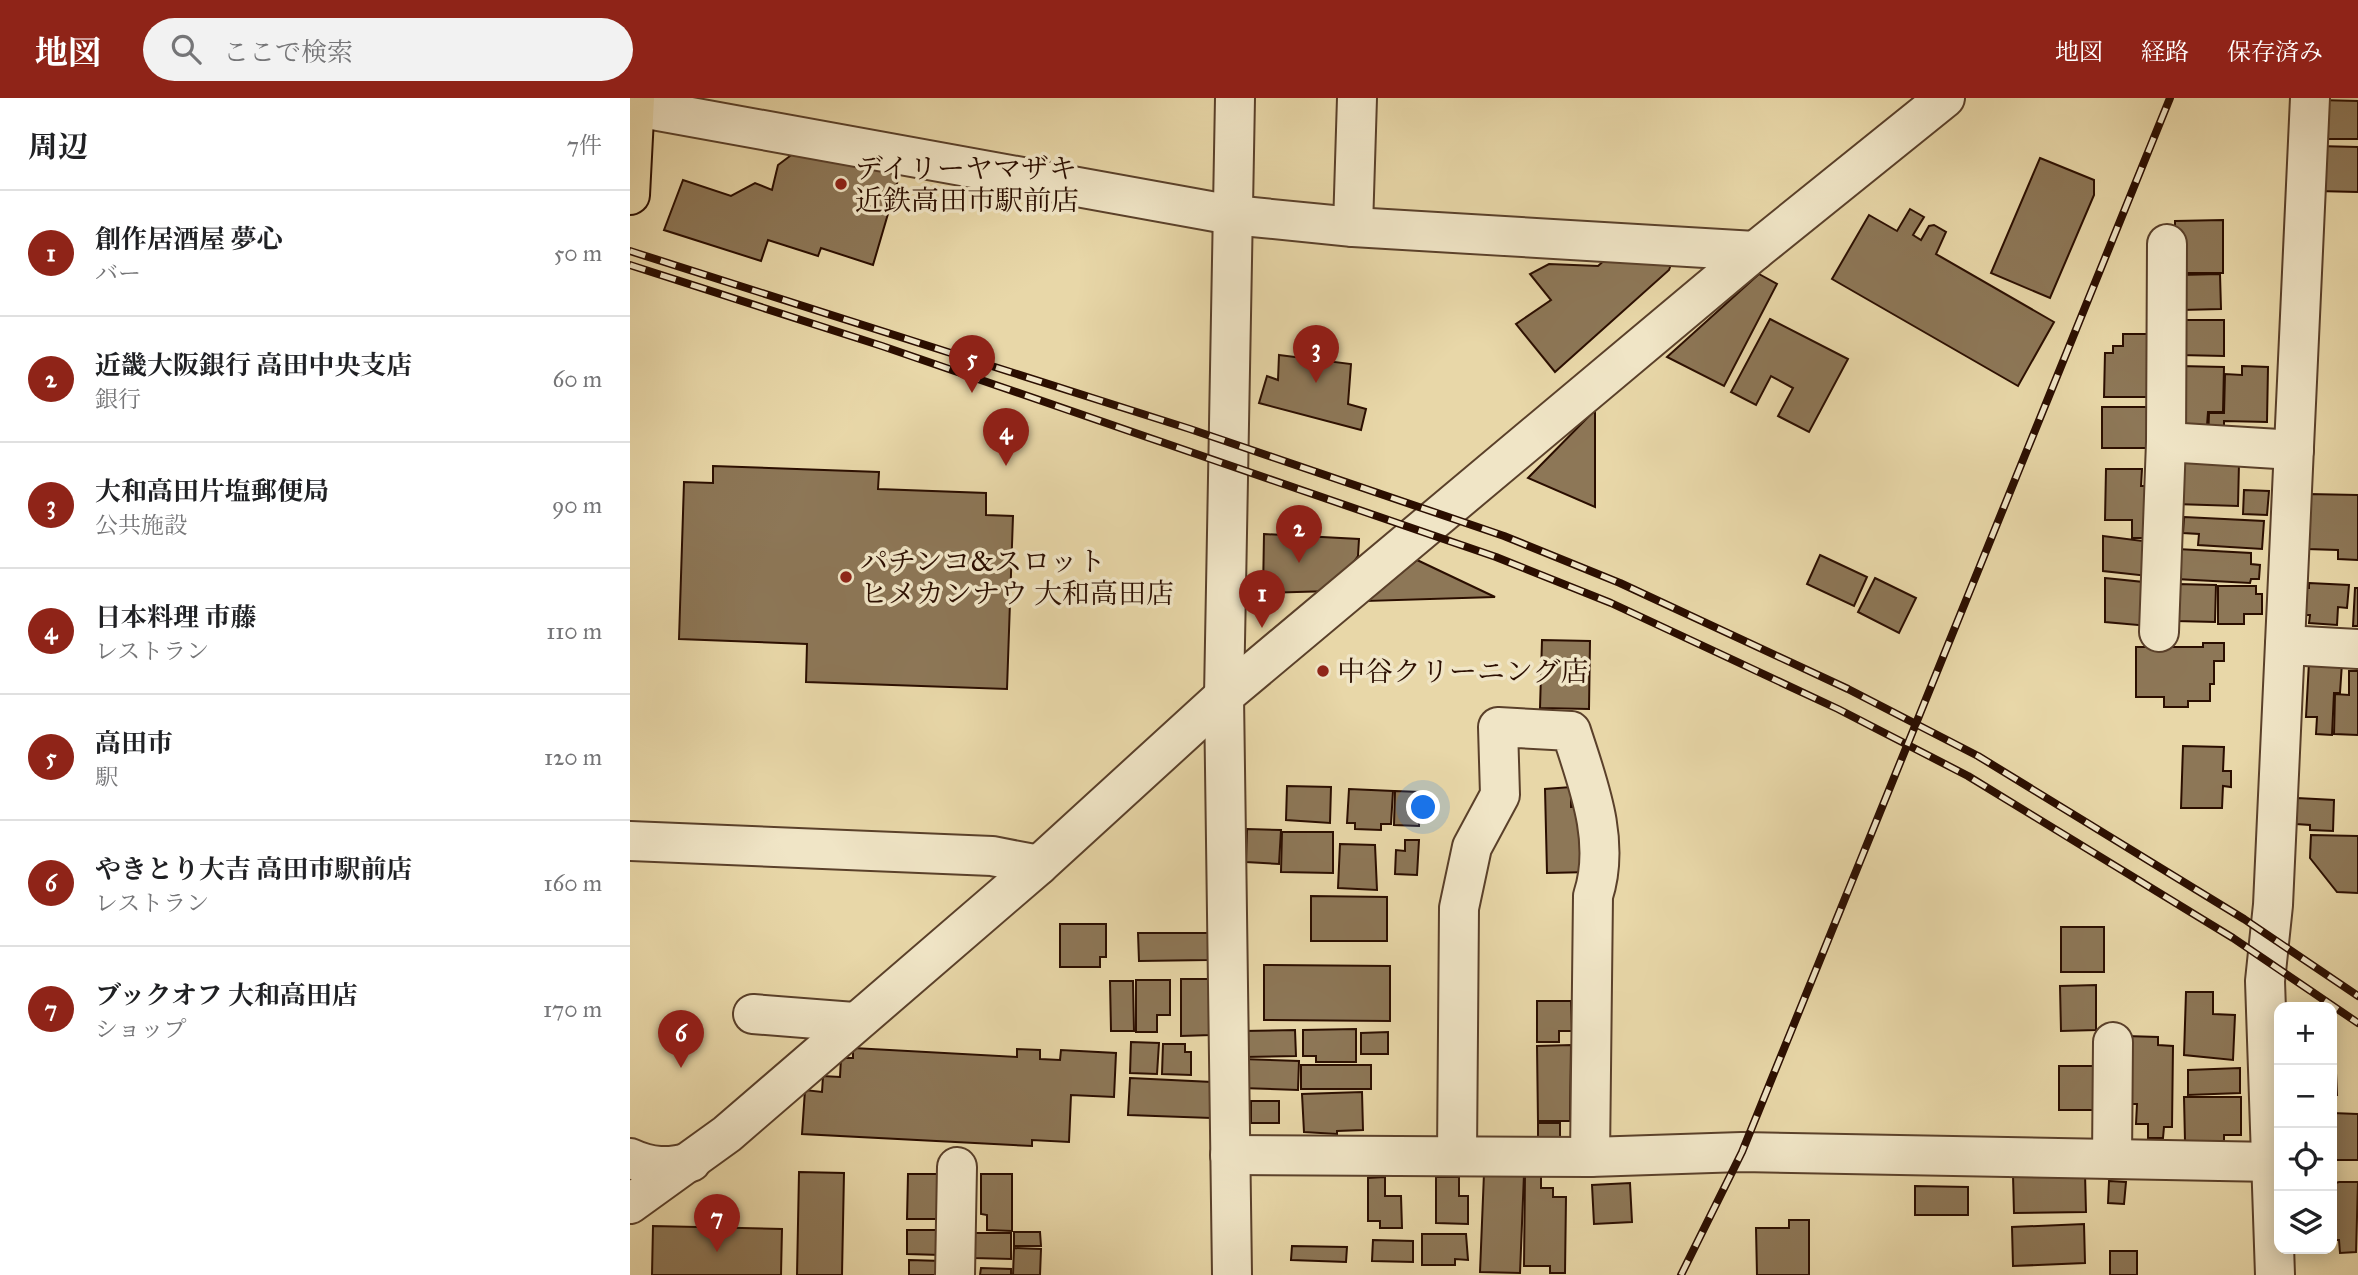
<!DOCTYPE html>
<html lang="ja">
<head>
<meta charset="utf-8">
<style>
  :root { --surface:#fff; --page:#f2f2f2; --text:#202124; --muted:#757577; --line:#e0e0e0; --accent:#8f2418 }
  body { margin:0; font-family:"IM FELL Great Primer","Noto Serif JP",serif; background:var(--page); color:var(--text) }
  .controls { position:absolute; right:21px; bottom:21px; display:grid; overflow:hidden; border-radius:14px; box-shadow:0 4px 18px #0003 }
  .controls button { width:63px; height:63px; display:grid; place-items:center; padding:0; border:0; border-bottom:2px solid var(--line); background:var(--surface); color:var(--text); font:35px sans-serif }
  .you { position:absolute; left:794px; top:710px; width:24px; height:24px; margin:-18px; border:5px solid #fff; border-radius:50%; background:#1a73e8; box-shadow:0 0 0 10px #1a73e833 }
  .badge { display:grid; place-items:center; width:46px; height:46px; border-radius:50%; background:var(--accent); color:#fff; font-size:23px; font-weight:700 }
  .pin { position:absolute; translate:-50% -58px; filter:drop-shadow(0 2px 4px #0008) }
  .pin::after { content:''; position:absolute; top:37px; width:24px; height:21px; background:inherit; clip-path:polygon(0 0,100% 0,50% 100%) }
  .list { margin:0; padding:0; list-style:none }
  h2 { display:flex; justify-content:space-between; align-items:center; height:91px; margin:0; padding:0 28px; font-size:30px }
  h2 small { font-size:23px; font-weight:400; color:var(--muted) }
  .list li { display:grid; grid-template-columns:46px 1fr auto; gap:21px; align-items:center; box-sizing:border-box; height:126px; padding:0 28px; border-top:2px solid var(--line) }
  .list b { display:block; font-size:26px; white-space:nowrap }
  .list p { margin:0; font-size:23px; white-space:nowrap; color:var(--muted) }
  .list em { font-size:23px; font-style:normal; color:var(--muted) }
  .icon { flex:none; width:38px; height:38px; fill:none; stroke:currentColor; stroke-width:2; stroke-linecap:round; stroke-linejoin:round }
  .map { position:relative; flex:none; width:1728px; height:1177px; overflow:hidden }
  header { display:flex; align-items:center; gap:42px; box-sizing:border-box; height:98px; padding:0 35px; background:var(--accent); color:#fff }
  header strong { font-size:33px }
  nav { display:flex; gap:38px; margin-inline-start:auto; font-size:24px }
  .search { width:490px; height:63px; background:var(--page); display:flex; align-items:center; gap:18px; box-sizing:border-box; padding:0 24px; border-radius:38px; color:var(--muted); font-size:26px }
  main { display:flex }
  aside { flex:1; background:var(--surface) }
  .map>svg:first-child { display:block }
  .building { fill:#8d7757; stroke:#2b0e00; stroke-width:2 }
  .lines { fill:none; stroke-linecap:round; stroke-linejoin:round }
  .minor-casing { stroke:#5a402a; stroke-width:42 }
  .highway-casing { stroke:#2b0e00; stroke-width:42 }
  .minor { stroke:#f0e5c6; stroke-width:38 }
  .highway { stroke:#e8d7a8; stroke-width:38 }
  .rail-casing { stroke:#2b0e00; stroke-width:8 }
  .rail { stroke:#f0e5c6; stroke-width:5; stroke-dasharray:16; stroke-linecap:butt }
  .poi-dot { fill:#8f2418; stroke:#f0e5c6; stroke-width:2.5 }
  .labels { text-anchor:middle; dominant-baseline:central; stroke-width:7; stroke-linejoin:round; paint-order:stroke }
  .poi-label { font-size:28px; fill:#2b0e00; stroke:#f0e5c6; text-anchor:start }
</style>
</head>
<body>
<header>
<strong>地図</strong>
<div class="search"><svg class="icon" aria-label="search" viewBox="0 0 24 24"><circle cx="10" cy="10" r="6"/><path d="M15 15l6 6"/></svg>ここで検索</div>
<nav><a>地図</a><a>経路</a><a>保存済み</a></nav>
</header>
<main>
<aside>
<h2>周辺<small>7件</small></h2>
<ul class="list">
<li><span class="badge">1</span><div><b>創作居酒屋 夢心</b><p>バー</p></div><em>50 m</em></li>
<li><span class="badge">2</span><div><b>近畿大阪銀行 高田中央支店</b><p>銀行</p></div><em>60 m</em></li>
<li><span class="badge">3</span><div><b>大和高田片塩郵便局</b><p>公共施設</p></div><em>90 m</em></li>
<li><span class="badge">4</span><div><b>日本料理 市藤</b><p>レストラン</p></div><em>110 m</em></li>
<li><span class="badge">5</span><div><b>高田市</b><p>駅</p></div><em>120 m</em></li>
<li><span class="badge">6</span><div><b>やきとり大吉 高田市駅前店</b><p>レストラン</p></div><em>160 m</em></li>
<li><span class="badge">7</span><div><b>ブックオフ 大和高田店</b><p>ショップ</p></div><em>170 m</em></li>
</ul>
</aside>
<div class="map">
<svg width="1728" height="1177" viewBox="0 0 1728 1177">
  <rect width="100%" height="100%" fill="#e8d7a8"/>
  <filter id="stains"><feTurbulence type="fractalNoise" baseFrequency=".00286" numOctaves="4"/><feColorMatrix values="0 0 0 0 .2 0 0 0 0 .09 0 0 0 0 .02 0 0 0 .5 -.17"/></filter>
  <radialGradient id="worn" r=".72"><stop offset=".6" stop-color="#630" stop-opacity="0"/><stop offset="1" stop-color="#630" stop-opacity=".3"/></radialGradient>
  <!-- building -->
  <g class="building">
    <polygon points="1689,2 1728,3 1728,41 1688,41"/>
    <polygon points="1688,48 1728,49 1728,94 1687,93"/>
    <polygon points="172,49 272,68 243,167 191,150 188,158 138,142 131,163 34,132 53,82 101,98 125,85 142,92 148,67"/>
    <polygon points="1410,60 1464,82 1464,97 1420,200 1361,175"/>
    <polygon points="1280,111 1294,119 1283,137 1291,142 1299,128 1304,127 1316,134 1306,156 1424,224 1388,288 1202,181 1239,117 1267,133"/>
    <polygon points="1593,122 1593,175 1550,175 1555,161 1555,140 1545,140 1545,123"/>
    <polygon points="994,145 1045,155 1039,172 925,274 886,226 921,202 900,176 919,166 968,168"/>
    <polygon points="1129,176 1147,186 1094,288 1037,259"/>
    <polygon points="1590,176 1591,211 1551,212 1550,177"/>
    <polygon points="1140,221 1218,261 1179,334 1148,318 1163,290 1141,278 1126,307 1101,294"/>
    <polygon points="1549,222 1594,222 1594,258 1549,257"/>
    <polygon points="1493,236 1528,236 1523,276 1517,276 1517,299 1474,299 1475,255 1483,255 1483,248 1493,248"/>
    <polygon points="649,257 721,266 718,306 736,311 731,332 629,305 637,278 648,282"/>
    <polygon points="1550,268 1594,269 1593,314 1578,314 1577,328 1549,327"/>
    <polygon points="1612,268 1638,269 1637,324 1594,323 1594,343 1578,342 1579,315 1594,315 1595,276 1612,277"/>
    <polygon points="1472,309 1524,309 1523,350 1472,350"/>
    <polygon points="965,312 965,409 898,380"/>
    <polygon points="1547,362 1609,365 1608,408 1545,406"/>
    <polygon points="83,368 249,374 248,391 356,395 356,417 383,418 377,591 176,584 177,546 49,541 54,384 83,385"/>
    <polygon points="1476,371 1512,371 1511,388 1518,388 1517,440 1502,440 1502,422 1475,422"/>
    <polygon points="1614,392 1639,393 1637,417 1613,416"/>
    <polygon points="1678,396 1728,397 1728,462 1708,461 1708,452 1677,451"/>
    <polygon points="1554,419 1634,423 1632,451 1568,447 1569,436 1553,435"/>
    <polygon points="634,436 729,441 728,458 703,493 633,495"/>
    <polygon points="1473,438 1521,444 1518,478 1473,473"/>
    <polygon points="1547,451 1621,455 1621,466 1630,467 1629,481 1621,481 1620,485 1546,481"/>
    <polygon points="1190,457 1237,479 1224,508 1177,486"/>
    <polygon points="787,462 865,499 737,503"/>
    <polygon points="1245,480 1286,500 1269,535 1228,514"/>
    <polygon points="1475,480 1523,485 1519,528 1475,524"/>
    <polygon points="1679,485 1719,487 1717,510 1708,509 1707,527 1679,525 1680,517 1673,517 1674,490 1679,490"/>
    <polygon points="1547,486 1586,487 1585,524 1546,523"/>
    <polygon points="1588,488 1626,488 1626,496 1632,496 1632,516 1614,516 1614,526 1588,526"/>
    <polygon points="1725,490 1728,490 1728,528 1723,528"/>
    <polygon points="912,542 960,543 959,611 910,610"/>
    <polygon points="1573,545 1594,545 1594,563 1584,563 1584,586 1580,586 1580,603 1558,603 1558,609 1534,609 1534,599 1506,599 1506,549 1573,549"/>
    <polygon points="1679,564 1712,565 1710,595 1704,595 1702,637 1686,636 1687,619 1676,619"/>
    <polygon points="1719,573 1728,573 1728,637 1704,636 1705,596 1719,597"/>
    <polygon points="1553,648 1594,649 1593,673 1601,673 1601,689 1593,688 1592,710 1551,710"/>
    <polygon points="657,688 701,689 700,725 656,722"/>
    <polygon points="941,689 941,709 958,709 960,774 917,775 915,691"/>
    <polygon points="719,691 763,693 761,726 751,726 751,732 725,731 725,725 717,725"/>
    <polygon points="765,693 790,694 789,728 764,727"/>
    <polygon points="1667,700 1704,702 1703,733 1680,732 1680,727 1666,726"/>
    <polygon points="617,731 651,732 649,766 616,764"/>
    <polygon points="652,734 703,734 703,775 651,774"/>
    <polygon points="1681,737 1728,738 1728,795 1707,794 1680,760"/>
    <polygon points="775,742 789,742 787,777 765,776 766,752 775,753"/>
    <polygon points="710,746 745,747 747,792 708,790"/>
    <polygon points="681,798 757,799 757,843 681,843"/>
    <polygon points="430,826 476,826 476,859 470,859 470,869 430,869"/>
    <rect x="1431" y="829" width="43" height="45"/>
    <polygon points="508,835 578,835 578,862 509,863"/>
    <polygon points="634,867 760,868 760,923 634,922"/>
    <polygon points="551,881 581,881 581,937 551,938"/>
    <polygon points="506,882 540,882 540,917 527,917 527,934 506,934"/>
    <polygon points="480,883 503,883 504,933 481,933"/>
    <polygon points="1466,887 1466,932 1431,933 1430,888"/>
    <polygon points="1556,894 1583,894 1583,916 1605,917 1603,962 1554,957"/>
    <polygon points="907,903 941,903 942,933 929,933 929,944 907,944"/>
    <polygon points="726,931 726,964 686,964 686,958 673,958 673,932"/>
    <polygon points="665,932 666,958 614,959 613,933"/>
    <polygon points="758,934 758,956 731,956 731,935"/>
    <polygon points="1496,938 1528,939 1528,947 1543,948 1542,1029 1534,1029 1533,1040 1518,1040 1518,1026 1506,1026 1507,1006 1495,1006"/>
    <polygon points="501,944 529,945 527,976 500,975"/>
    <polygon points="533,946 555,946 555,954 561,954 561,977 532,976"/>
    <polygon points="941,947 940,1023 908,1023 907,948"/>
    <polygon points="223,950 387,959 387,951 410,952 410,961 430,962 431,952 486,955 484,999 441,997 439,1044 402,1042 402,1048 172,1036 175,992 192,994 193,978 210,979 211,960 223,960"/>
    <polygon points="612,961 669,963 668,992 611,990"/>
    <rect x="671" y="967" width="70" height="24"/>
    <rect x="1429" y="968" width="37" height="44"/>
    <polygon points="1610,970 1610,995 1558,997 1558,972"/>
    <polygon points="1702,975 1706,975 1707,997 1702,997"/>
    <polygon points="500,980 582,984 581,1020 498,1017"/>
    <polygon points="732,994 733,1032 707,1033 707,1036 674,1034 672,996"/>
    <polygon points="1554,999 1611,999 1611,1037 1594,1037 1594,1043 1555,1043"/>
    <rect x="621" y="1003" width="28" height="22"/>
    <polygon points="1702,1015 1728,1016 1728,1062 1702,1062"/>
    <polygon points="908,1025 930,1025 930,1044 908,1045"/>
    <polygon points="169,1074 214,1075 212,1177 167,1177"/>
    <polygon points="854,1075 894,1076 890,1175 850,1174"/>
    <polygon points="1455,1075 1456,1114 1384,1115 1383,1077"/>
    <polygon points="278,1076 307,1076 307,1092 316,1092 316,1121 277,1121"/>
    <polygon points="351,1076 382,1076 382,1133 357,1132 357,1117 351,1116"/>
    <polygon points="895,1076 911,1076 911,1090 923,1090 923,1099 936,1099 935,1175 920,1175 920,1168 894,1168"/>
    <polygon points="755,1079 755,1098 771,1098 772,1130 750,1130 750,1123 738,1123 738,1080"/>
    <polygon points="806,1079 829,1079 829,1098 838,1098 838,1126 806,1125"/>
    <polygon points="1479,1083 1496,1084 1494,1106 1478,1105"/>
    <polygon points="1709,1084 1728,1084 1726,1154 1710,1155 1709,1142 1702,1142 1702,1086"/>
    <polygon points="1000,1085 1002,1124 964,1126 962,1087"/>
    <polygon points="1285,1088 1338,1089 1338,1117 1285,1117"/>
    <polygon points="1159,1122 1179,1122 1179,1177 1127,1177 1126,1130 1159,1130"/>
    <polygon points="1454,1126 1455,1165 1383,1168 1382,1129"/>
    <polygon points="23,1128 152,1131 151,1177 22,1177"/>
    <polygon points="277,1132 312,1132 311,1157 277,1156"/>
    <polygon points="384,1134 410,1134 411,1148 384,1148"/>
    <polygon points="343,1135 381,1135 381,1161 343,1160"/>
    <polygon points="792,1136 836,1136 838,1162 825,1161 825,1167 792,1167"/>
    <polygon points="743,1142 783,1143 783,1164 742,1163"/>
    <polygon points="662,1148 717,1149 716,1164 661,1162"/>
    <polygon points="384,1150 411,1151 410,1177 383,1177"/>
    <rect x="1480" y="1153" width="27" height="24"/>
    <polygon points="279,1162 312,1163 312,1177 279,1177"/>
    <polygon points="351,1170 381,1171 381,1177 350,1177"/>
  </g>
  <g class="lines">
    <defs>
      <g id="minor">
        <polyline points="0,8 602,117 723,129 1125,153"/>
        <polyline points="723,129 727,0"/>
        <polyline points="1536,344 1664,352"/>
        <polyline points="1529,534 1536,344 1537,146"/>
        <polyline points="1655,547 1728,551"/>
        <polyline points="0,743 362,758 409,767"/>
        <polyline points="123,916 224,924"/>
        <polyline points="600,1057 960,1059 1112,1054 1643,1064"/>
        <path d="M827,1057l2,-247 13,-61 28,-52 -2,-68 73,4c17,53 40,110 22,165l-3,261"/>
        <path d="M0,1060c21,10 39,10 61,4"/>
        <polyline points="1482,1061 1483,944"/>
        <polyline points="0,1106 97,1036 409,767 594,598 1125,153 1315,0"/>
        <polyline points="325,1177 327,1069"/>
        <polyline points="602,1177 594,598 605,0"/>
        <polyline points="1645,1177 1635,883 1643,807 1680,0"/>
      </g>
      <polyline id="highway" points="0,97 5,0"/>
    </defs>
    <!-- minor casing -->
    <use href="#minor" class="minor-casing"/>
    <!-- highway casing -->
    <use href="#highway" class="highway-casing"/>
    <!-- minor -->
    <use href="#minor" class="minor"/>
    <!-- highway -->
    <use href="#highway" class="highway"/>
    <defs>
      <g id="rail">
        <polyline points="0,153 560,331 874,438 990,485 1218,591 1348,658 1614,821 1728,898"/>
        <polyline points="0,167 252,248 866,459 981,505 1208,611 1338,678 1603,840 1728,925"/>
        <polyline points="1051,1177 1112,1054 1540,0"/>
      </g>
    </defs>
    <!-- rail casing -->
    <use href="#rail" class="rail-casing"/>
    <!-- rail -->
    <use href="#rail" class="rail"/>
  </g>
  <!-- markers -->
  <g class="poi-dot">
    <circle cx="211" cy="86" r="7"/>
    <circle cx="216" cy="479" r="7"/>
    <circle cx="693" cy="573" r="7"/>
  </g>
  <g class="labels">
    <!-- poi labels -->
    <g class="poi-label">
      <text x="225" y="70">デイリーヤマザキ<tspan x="225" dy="32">近鉄高田市駅前店</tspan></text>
      <text x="230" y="463">パチンコ&amp;スロット<tspan x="230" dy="32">ヒメカンナウ 大和高田店</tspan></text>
      <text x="707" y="573">中谷クリーニング店</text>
    </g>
  </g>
  <rect width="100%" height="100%" filter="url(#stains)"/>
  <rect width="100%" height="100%" fill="url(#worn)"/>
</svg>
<div class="controls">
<button>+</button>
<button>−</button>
<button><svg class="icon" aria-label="locate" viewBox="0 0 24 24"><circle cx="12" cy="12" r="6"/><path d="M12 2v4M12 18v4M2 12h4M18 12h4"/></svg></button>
<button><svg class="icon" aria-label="layers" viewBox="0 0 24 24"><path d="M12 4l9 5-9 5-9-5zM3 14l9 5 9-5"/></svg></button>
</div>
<div class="you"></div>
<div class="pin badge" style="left:632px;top:530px">1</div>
<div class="pin badge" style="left:669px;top:465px">2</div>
<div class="pin badge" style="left:686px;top:285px">3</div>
<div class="pin badge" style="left:376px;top:368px">4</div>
<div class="pin badge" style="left:342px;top:295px">5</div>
<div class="pin badge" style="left:51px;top:970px">6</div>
<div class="pin badge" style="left:87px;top:1154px">7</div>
</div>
</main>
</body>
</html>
